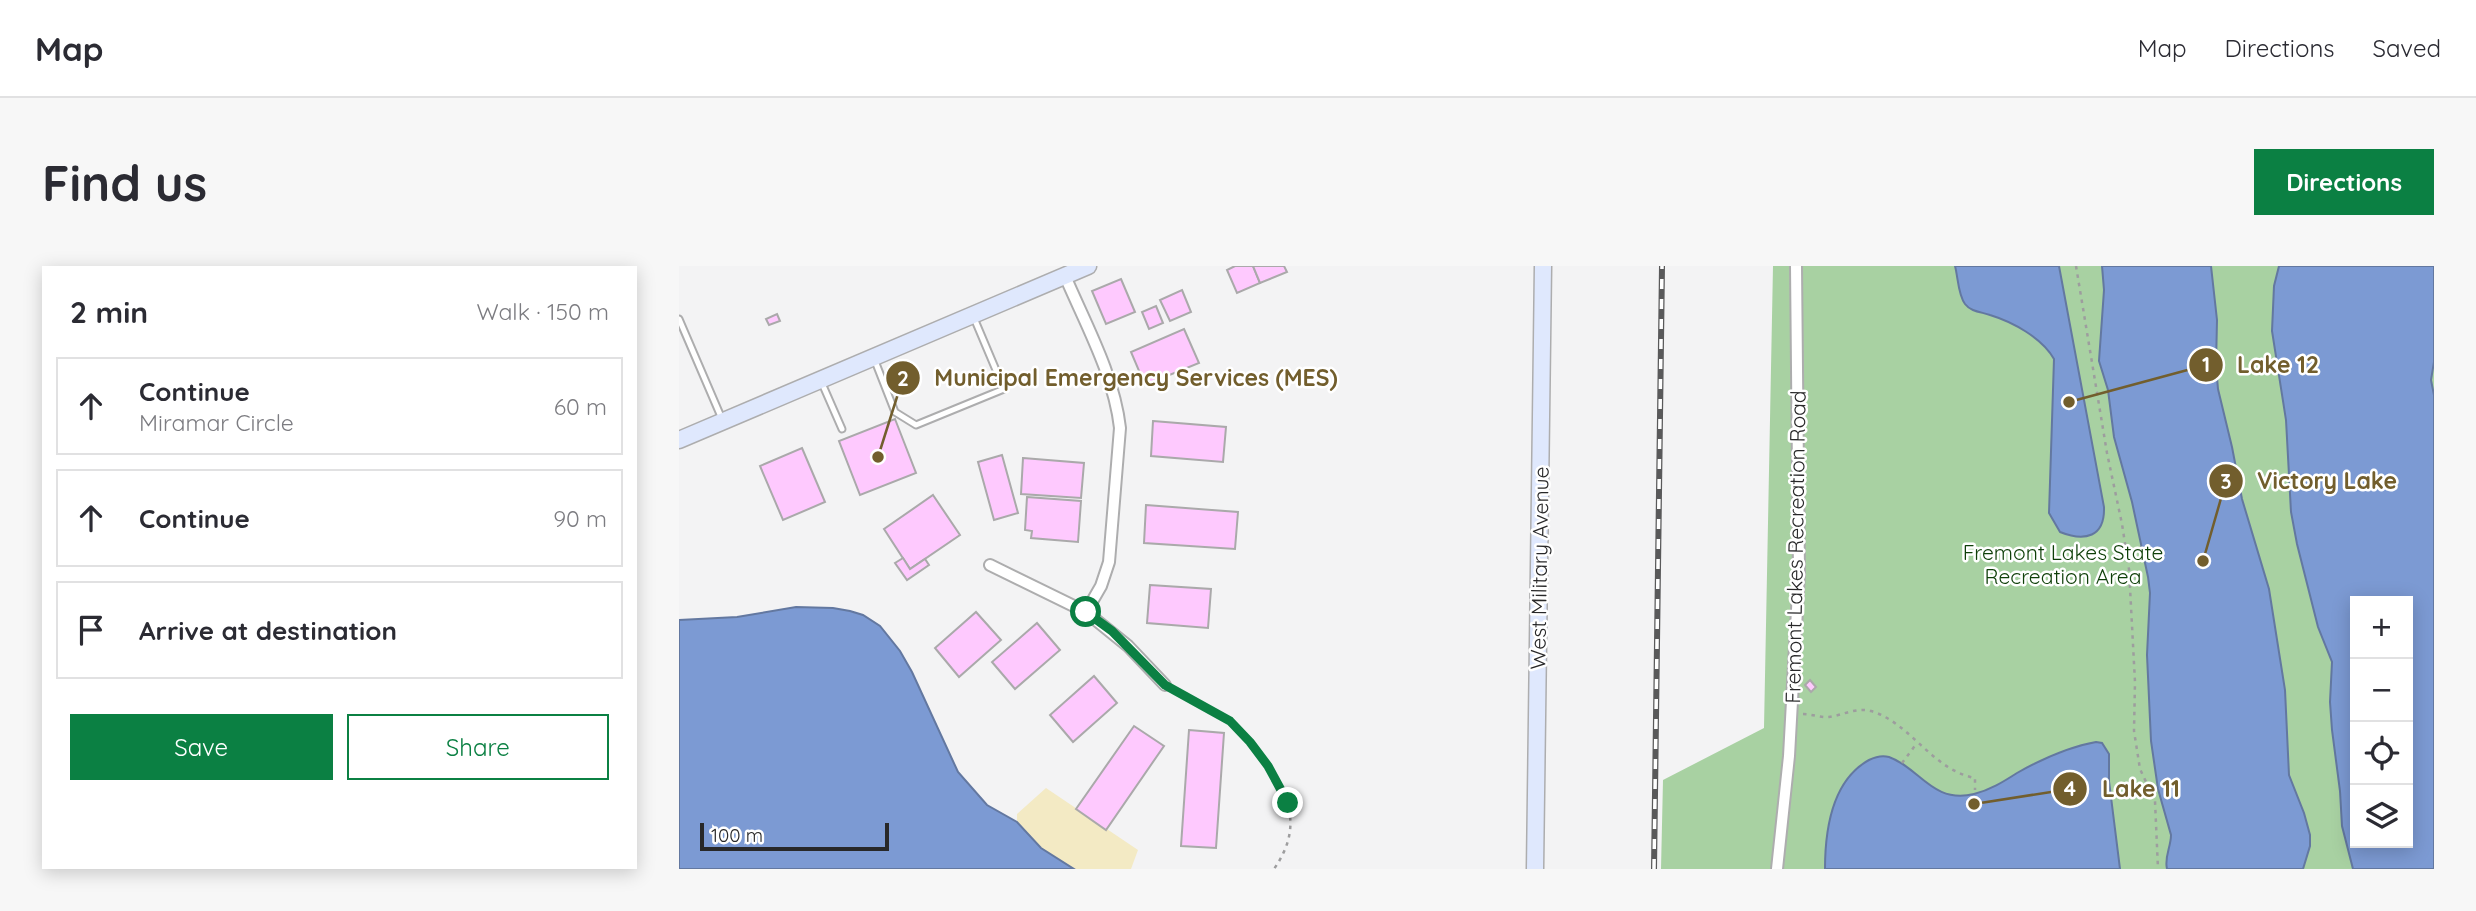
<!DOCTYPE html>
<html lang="en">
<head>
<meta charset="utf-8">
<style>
  :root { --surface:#fff; --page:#f7f7f7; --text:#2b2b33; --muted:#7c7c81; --line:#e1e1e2; --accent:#0b8043 }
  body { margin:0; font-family:Quicksand,sans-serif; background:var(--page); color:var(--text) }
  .controls { position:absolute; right:21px; bottom:21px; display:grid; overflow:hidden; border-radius:0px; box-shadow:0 4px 18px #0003 }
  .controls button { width:63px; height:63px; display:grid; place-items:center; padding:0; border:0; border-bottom:2px solid var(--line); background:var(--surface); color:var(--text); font:35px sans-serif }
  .scale { position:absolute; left:21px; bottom:18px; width:189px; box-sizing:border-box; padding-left:7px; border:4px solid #282829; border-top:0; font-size:19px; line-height:24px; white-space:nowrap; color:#282829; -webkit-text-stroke:5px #fff; paint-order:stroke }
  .stop { position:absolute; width:21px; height:21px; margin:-16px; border:5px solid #0b8043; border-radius:50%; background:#fff }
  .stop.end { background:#0b8043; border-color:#fff; box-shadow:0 2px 7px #0008 }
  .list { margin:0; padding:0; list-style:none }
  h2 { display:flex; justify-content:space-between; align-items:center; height:91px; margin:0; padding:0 28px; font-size:30px }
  h2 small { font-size:23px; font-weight:400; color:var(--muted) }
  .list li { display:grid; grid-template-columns:46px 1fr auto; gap:21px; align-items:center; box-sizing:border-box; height:98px; margin:0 14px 14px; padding:0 14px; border:2px solid var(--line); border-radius:0px }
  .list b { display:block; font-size:26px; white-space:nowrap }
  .list p { margin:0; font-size:23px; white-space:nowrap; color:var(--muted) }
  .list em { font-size:23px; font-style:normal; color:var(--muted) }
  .actions { display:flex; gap:14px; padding:21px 28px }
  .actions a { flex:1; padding:16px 0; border:2px solid var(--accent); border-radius:0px; text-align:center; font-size:24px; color:var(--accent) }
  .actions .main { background:var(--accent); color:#fff }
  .icon { flex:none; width:38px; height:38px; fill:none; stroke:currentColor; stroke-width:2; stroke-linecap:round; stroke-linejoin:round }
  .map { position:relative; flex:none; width:1755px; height:603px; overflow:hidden; border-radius:0px }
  header { display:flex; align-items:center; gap:42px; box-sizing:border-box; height:98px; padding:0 35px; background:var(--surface); border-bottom:2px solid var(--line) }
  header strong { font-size:33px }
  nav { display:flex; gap:38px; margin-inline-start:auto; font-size:24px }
  .intro { display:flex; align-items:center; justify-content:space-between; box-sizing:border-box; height:168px; padding:0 42px }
  h1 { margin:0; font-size:49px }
  .button { padding:18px 32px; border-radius:0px; background:var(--accent); color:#fff; font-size:24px; font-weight:700 }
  main { display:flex; gap:42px; padding:0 42px }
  aside { flex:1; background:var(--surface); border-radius:0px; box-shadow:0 4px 18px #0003 }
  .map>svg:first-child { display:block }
  .green { fill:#a8d1a2; fill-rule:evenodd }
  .sand { fill:#f3eac4 }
  .water { fill:#7c9ad3; stroke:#6378a0; stroke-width:2; fill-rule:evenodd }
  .building { fill:#fec9fe; stroke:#aaa9aa; stroke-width:2 }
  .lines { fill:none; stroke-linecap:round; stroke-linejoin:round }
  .lane-casing { stroke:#adadae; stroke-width:9 }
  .street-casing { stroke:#adadae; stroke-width:14 }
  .secondary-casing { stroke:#adadae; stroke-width:19 }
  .path { stroke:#9d9d9e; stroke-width:2.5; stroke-dasharray:3.5 5; stroke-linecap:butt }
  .lane { stroke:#fff; stroke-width:5 }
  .street { stroke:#fff; stroke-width:10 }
  .secondary { stroke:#dfe8fd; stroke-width:16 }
  .rail-casing { stroke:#59595a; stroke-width:6 }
  .rail { stroke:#fff; stroke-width:3.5; stroke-dasharray:10; stroke-linecap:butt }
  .route { stroke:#0b8043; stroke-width:9 }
  .labels { text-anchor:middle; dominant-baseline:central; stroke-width:5; stroke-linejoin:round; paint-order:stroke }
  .street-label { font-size:21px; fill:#282829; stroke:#fff }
  .park-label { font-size:21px; fill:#0e3f08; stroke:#fff }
  .leader { fill:none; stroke:#725e2d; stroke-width:2.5 }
  .callout-dot { fill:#725e2d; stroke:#fff; stroke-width:2.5 }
  .mark-label { font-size:21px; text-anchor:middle; font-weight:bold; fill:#fff }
  .callout-label { font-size:23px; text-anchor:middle; font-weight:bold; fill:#725e2d; stroke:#fff; stroke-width:5; stroke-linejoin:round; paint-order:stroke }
</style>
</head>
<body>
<header>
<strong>Map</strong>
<nav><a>Map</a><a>Directions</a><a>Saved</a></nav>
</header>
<div class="intro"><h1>Find us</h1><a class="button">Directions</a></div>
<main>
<aside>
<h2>2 min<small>Walk · 150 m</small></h2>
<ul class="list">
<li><svg class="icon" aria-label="ahead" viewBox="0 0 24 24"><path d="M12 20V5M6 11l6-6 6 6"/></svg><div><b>Continue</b><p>Miramar Circle</p></div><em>60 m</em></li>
<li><svg class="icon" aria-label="ahead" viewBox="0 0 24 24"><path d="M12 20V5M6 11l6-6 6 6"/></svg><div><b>Continue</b></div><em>90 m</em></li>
<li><svg class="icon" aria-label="arrive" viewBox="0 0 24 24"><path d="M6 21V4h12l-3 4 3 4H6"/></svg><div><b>Arrive at destination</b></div></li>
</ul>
<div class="actions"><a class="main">Save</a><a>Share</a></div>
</aside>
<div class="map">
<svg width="1755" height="603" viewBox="0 0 1755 603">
  <rect width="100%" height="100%" fill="#f3f3f4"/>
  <!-- green -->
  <path class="green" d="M1094,0h661v603h-773l2,-89 101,-52zM1676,335h53v242h-53z"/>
  <!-- sand -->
  <polygon class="sand" points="367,522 459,584 452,603 395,603 362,582 338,556 338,548"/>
  <!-- water -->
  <g class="water">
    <path d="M1276,0h104l45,241c1,30 -19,35 -44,25l-11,-19 5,-154c-12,-21 -41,-37 -64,-44 -8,-3 -19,-3 -25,-11 -7,-9 -7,-27 -10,-38z"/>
    <path d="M1423,0h109l6,54 -1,46 2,23 14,58 10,52 27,90 16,101 4,85 15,38 6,22v11l-7,23h-136c-3,-12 4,-22 4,-34l-13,-46 -7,-48 -4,-86 3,-62 -2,-16 -16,-75 -18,-65 -6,-47 -9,-29 5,-71z"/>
    <path d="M1600,0h155v96l-3,18 3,15v474h-81l-11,-43 -2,-35 -8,-61 -2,-28 2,-40 -14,-35 -21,-83 -6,-32 -5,-92 -14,-89 2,-45zM1676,335h53v242h-53z"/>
    <polygon points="117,341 154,342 171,345 184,349 201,360 221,385 233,406 279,506 308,539 338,556 362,582 395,603 0,603 0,354 58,351"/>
    <path d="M1417,476l6,1 7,11v27l11,88h-295c0,-38 6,-88 44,-109 6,-3 13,-5 20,-3 31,11 43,47 85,37 16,-4 29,-12 43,-21 25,-14 51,-26 79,-31z"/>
  </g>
  <!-- building -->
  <g class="building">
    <polygon points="556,0 574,0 581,17 558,27 548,4"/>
    <polygon points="574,0 605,0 608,6 581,17"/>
    <polygon points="442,13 456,46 427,58 413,25"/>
    <polygon points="503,24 512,46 491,55 481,34"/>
    <polygon points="477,40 484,57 470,63 463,46"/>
    <polygon points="98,48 101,55 90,59 87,53"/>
    <polygon points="505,63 520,97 466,119 452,86"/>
    <polygon points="216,153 237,207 181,229 160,175"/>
    <polygon points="474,155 547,161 544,196 472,190"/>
    <polygon points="123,182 146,236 104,254 81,200"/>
    <polygon points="323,189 339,247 315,254 299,196"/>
    <polygon points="344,192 405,197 402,232 342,228"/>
    <polygon points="254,229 281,269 231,303 205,263"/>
    <polygon points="348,231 402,235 399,276 352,272 353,265 346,264"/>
    <polygon points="467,239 559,246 556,283 465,277"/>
    <polygon points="224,292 231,303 246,293 250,299 228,314 216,297"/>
    <polygon points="471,319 532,323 529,362 468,357"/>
    <polygon points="297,346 322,374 280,411 256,382"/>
    <polygon points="358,357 381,384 336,423 313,396"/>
    <polygon points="415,410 438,437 394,476 371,449"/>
    <polygon points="1131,414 1137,421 1132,426 1126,419"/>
    <polygon points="455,460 485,480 427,564 397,543"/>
    <polygon points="510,464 545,467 537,582 502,580"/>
  </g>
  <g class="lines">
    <defs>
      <g id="lane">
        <polyline points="0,53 43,153"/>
        <polyline points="196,95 216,146 237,159 325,123 295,52"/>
        <polyline points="142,115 163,163"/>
      </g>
      <g id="street">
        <path d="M386,10c21,49 49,99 55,152l-11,134 -8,24 -15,26"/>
        <polyline points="311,299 407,346 449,380 486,419"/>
        <polyline points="1098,603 1110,490 1120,307 1117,0"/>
      </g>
      <g id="secondary">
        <polyline points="0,174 409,0"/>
        <polyline points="856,603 864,0"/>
      </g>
    </defs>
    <!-- lane casing -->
    <use href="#lane" class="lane-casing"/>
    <!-- street casing -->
    <use href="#street" class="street-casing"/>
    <!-- secondary casing -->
    <use href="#secondary" class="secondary-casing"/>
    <!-- path -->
    <g class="path">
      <polyline points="1397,0 1428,187 1443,258 1450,303 1456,416 1455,465 1461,503 1476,535 1479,603"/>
      <path d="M496,424c17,9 36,17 52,29 13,9 24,24 33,36 29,39 44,71 14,114"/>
      <path d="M1124,448c9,0 18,4 26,3 14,-2 28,-10 42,-6 40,12 61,59 104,67v12"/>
      <polyline points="1223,497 1238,477"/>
    </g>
    <!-- lane -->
    <use href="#lane" class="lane"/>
    <!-- street -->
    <use href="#street" class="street"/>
    <!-- secondary -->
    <use href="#secondary" class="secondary"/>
    <defs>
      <polyline id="rail" points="975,603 983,0"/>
    </defs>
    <!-- rail casing -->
    <use href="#rail" class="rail-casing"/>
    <!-- rail -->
    <use href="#rail" class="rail"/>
  </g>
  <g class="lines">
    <!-- route -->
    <polyline class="route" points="407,346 433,365 486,419 551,455 571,476 589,500 609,537"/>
  </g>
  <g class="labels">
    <!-- street labels -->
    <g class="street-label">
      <text transform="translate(1116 281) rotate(-89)">Fremont Lakes Recreation Road</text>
      <text transform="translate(860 302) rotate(-89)">West Military Avenue</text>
    </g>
    <!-- park labels -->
    <g class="park-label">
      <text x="1384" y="286">Fremont Lakes State<tspan x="1384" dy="24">Recreation Area</tspan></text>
    </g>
  </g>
  <!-- callouts -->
  <path class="leader" d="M1390 136L1527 99M199 191L224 112M1524 295L1547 215M1295 538L1391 523"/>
  <g class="callout-dot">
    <circle cx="1390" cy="136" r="7"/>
    <circle cx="199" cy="191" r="7"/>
    <circle cx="1524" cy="295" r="7"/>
    <circle cx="1295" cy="538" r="7"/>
    <circle cx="1527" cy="99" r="18"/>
    <circle cx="224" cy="112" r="18"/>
    <circle cx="1547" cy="215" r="18"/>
    <circle cx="1391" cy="523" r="18"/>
  </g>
  <g class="mark-label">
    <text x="1527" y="106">1</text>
    <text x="224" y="120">2</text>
    <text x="1547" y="223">3</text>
    <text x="1391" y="530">4</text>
  </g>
  <g class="callout-label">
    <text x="1599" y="107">Lake 12</text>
    <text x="457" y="120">Municipal Emergency Services (MES)</text>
    <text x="1648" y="223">Victory Lake</text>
    <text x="1462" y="531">Lake 11</text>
  </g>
</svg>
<div class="controls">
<button>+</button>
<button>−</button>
<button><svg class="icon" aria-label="locate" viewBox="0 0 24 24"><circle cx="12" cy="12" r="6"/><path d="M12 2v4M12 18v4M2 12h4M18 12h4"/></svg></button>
<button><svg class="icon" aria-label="layers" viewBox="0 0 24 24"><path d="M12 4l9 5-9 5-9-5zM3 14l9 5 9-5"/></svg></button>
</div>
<div class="scale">100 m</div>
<div class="stop" style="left:407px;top:346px"></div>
<div class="stop end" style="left:609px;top:537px"></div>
</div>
</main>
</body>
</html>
